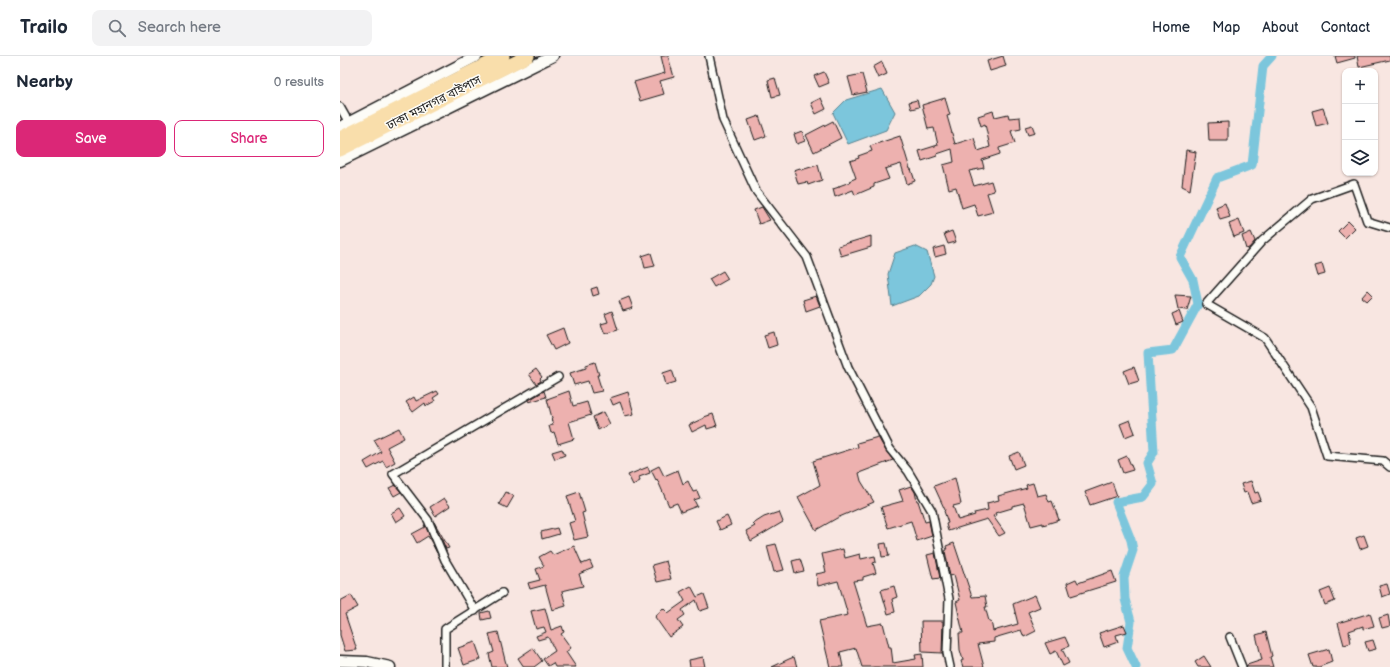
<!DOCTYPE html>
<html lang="en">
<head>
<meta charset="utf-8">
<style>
  :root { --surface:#fff; --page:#f2f2f3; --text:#1f2937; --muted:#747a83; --line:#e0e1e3; --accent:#db2777 }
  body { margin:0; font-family:"Balsamiq Sans","Noto Sans Bengali",sans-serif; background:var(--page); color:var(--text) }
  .controls { position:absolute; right:12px; top:12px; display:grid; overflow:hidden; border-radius:8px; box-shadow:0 1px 3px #0004 }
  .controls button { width:36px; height:36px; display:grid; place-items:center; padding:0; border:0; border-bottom:1px solid var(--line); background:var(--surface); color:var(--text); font:20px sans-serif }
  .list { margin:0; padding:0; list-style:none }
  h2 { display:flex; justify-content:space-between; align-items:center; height:52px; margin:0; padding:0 16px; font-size:17px }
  h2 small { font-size:13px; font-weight:400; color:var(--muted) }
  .actions { display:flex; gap:8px; padding:12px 16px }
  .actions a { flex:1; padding:9px 0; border:1px solid var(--accent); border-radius:8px; text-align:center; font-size:14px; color:var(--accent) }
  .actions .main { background:var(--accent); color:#fff }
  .icon { flex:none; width:22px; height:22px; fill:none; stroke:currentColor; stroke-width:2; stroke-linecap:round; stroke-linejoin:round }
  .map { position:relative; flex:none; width:1050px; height:611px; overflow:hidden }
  header { display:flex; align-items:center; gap:24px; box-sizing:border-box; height:56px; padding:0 20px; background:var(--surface); border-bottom:1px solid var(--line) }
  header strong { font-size:19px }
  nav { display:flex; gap:22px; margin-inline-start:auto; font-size:14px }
  .search { width:280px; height:36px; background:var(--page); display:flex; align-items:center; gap:10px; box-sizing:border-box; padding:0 14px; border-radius:8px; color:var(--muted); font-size:15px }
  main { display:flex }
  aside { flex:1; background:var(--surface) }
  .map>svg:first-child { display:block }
  .water { fill:#7cc6dc; stroke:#56828f }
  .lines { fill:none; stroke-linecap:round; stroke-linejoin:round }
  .canal { stroke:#7cc6dc; stroke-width:9 }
  .building { fill:#edb1af; stroke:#1c1c1c }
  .street-casing { stroke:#1c1c1c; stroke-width:10 }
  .secondary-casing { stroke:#1c1c1c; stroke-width:13 }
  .highway-casing { stroke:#1c1c1c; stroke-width:16 }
  .street { stroke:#fdfcf7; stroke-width:7 }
  .secondary { stroke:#fdfcf7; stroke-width:10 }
  .highway { stroke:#f9deab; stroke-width:13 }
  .labels { text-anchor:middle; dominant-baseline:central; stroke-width:3; stroke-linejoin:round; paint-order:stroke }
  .street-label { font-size:12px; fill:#1c1c1c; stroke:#fdfcf7 }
</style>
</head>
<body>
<header>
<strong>Trailo</strong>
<div class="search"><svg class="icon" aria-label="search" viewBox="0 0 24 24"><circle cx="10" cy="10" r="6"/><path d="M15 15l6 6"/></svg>Search here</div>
<nav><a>Home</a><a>Map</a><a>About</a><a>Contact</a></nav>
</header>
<main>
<aside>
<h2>Nearby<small>0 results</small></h2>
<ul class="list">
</ul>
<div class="actions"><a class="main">Save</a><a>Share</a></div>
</aside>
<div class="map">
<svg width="1050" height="611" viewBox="0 0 1050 611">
  <rect width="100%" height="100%" fill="#f8e6e1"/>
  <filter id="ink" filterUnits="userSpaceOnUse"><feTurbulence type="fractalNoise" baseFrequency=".025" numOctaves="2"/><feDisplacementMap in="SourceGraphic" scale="8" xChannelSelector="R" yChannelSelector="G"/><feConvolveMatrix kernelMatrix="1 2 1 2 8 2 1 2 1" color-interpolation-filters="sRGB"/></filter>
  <g filter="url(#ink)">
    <!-- water -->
    <g class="water">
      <polygon points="542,33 555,56 546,74 508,88 493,57 506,44"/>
      <polygon points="575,190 587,196 594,220 591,228 579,240 552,250 548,218 555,197"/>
    </g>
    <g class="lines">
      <!-- canal -->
      <polyline class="canal" points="796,611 787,592 791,566 785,543 784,521 793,494 791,484 776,446 803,441 813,428 807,407 814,396 808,297 833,294 858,248 853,224 840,201 877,122 912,109 923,10 932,0"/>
    </g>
    <!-- building -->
    <g class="building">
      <polygon points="321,0 328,0 334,21 320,25 324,38 300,45 294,26 325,17"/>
      <polygon points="663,0 666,10 650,15 647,5"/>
      <polygon points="995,0 1015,0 1015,2 997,7"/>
      <polygon points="1017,0 1050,0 1050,4 1019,11"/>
      <polygon points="542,6 547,18 538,22 533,11"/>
      <polygon points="484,16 489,27 479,31 474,20"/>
      <polygon points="522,18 527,36 513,39 508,21"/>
      <polygon points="435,22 440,39 432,41 428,24"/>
      <polygon points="481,42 486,53 476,58 471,47"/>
      <polygon points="605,42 610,59 607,60 615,88 634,82 638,95 650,91 645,68 641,70 638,60 653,55 655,61 668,58 669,62 680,61 681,73 671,75 675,87 659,92 660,98 642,104 644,112 629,115 634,130 651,125 654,135 647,137 653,156 638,160 634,148 622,152 616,131 609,133 603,109 614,106 612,93 597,98 597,100 582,105 579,95 598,89 594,72 588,73 582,49"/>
      <polygon points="577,44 579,51 571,53 569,46"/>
      <polygon points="983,52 988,67 976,70 972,55"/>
      <polygon points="419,60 426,80 415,84 408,64"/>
      <polygon points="493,65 501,82 474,96 466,79"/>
      <polygon points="888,66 888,85 869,85 868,67"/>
      <polygon points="692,69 695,77 688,79 685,71"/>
      <polygon points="462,75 465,85 457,88 454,78"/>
      <polygon points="560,80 570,113 571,113 575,125 567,128 561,108 545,113 549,123 534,128 534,131 515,139 513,134 495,141 493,133 499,131 499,130 510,126 509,125 516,122 510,105 519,102 518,100 532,95 530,90"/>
      <polygon points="846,94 856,96 850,134 842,130"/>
      <polygon points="478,109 482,124 468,129 467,126 458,128 454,114 460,112 461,114"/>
      <polygon points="885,147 890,161 880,164 876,151"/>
      <polygon points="422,151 430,164 419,168 414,154"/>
      <polygon points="899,164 904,177 894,181 889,168"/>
      <polygon points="1008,165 1015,172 1005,182 998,175"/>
      <polygon points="612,175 616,186 608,188 604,178"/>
      <polygon points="911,176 915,185 909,192 906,193 902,180"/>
      <polygon points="531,180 531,191 501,200 498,190"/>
      <polygon points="604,190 606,198 595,201 593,193"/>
      <polygon points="311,197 315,210 305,212 302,200"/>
      <polygon points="982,208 985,218 978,220 975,210"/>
      <polygon points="383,215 388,223 374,231 369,223"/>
      <polygon points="257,231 259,238 253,240 251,233"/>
      <polygon points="1028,234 1033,239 1027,245 1022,241"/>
      <polygon points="835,239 851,240 847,254 838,253"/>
      <polygon points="476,240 480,250 466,255 463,244"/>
      <polygon points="289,241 293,252 283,255 279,245"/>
      <polygon points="272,255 278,274 265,278 261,268 268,266 265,258"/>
      <polygon points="839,255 843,266 836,269 832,258"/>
      <polygon points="223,272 228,287 214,294 206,279"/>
      <polygon points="434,276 437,289 428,292 424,279"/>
      <polygon points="255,306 259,319 257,319 262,335 252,337 248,325 234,329 230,317 246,312 246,309"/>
      <polygon points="794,311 799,325 789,328 784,315"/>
      <polygon points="196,313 202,321 200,323 201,325 196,328 189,318"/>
      <polygon points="332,314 336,326 326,329 323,317"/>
      <polygon points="97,335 99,338 93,342 95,345 86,350 85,347 73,356 66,346 74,341 76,345"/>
      <polygon points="204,335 206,341 189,346 189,344"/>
      <polygon points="229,335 233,350 247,346 251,359 229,366 234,383 218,388 214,376 211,377 209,370 213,369 211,363 212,362 207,343"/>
      <polygon points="288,336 294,358 285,360 280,346 273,349 270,342"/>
      <polygon points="264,356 270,368 258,374 253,361"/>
      <polygon points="373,358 377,370 367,373 366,369 352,376 349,369 364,362 364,361"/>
      <polygon points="790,364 795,377 785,381 780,368"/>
      <polygon points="59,372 64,382 47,391 55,406 46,411 43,405 28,413 24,406 41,396 34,384"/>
      <polygon points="538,381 546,395 553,404 519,417 521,425 534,446 497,462 476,474 458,441 480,429 473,405 518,391 517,387"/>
      <polygon points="222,393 225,399 215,403 212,396"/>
      <polygon points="679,396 684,409 674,413 669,400"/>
      <polygon points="787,400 793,414 783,417 778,404"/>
      <polygon points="319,410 324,420 338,414 343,428 348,425 353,436 357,435 360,442 354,444 357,450 341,456 337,447 329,450 317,423 316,424 311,414"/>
      <polygon points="308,411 310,417 299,421 300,425 293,429 288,419"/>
      <polygon points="615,422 621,448 613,450 618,464 635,459 634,457 648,454 647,447 659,444 658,440 687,432 686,429 693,427 697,440 706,438 709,446 712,445 719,464 703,469 703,467 691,470 684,447 672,450 672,452 655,457 656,459 653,460 665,477 659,480 647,463 608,475 606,468 608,467 604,455 605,454 594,430"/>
      <polygon points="911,425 915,437 918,436 921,444 911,447 907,436 904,437 901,428"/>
      <polygon points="772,426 777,440 750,449 745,436"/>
      <polygon points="55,429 61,436 54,440 49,432"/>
      <polygon points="571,430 575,436 577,445 578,445 585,466 589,465 592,480 577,485 571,465 548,472 541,451 563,445 559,434"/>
      <polygon points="166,436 174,440 167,452 159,448"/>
      <polygon points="239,436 245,456 242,457 248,481 234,484 229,467 235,465 227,440"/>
      <polygon points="104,442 110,450 95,460 90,451"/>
      <polygon points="60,452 65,460 56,466 51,457"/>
      <polygon points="439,456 443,466 411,485 406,475 415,470 413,468 424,461"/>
      <polygon points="387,460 391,469 380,474 376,465"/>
      <polygon points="94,466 109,492 106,493"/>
      <polygon points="84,469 85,469 97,497 88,480 77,487 72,478 85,471"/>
      <polygon points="217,472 219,478 202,483 201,476"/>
      <polygon points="1024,479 1028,490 1020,493 1016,482"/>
      <polygon points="546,487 549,500 542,501 540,488"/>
      <polygon points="614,487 632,541 645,540 647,551 645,551 649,565 651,565 653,575 678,568 673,548 695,539 700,551 688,556 696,575 684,581 681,574 654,582 654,586 638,588 644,611 623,611 621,605 623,604 620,594 619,577 623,577 616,546 620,544 614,519 610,520 605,495 607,494 606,490"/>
      <polygon points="436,488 444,514 434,516 427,490"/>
      <polygon points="234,490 242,508 250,505 253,512 239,518 243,530 222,535 226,550 212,554 205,529 190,533 188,527 200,524 196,513 204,510 199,501 210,495 213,499"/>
      <polygon points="503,493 505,502 520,498 521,503 535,500 536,506 533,507 536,517 523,521 523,524 513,525 527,570 543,567 549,591 551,591 553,607 576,603 575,599 582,598 583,611 522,611 516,592 500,596 503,611 490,611 479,565 508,559 498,525 478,530 476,518 486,516 482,498"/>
      <polygon points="595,497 600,522 593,523 587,499"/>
      <polygon points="460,503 464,515 455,517 452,505"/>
      <polygon points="326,505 331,523 317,526 312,509"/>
      <polygon points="772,515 776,526 731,540 727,527 736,523 738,527"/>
      <polygon points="1047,528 1050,538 1042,541 1039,530"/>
      <polygon points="351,530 357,541 364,538 369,552 360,555 356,544 342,554 345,559 338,564 343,571 329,581 315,561 323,552 328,557 345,545 340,536"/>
      <polygon points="554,530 557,541 552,543 555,556 548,558 541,534"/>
      <polygon points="990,532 995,545 985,549 980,536"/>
      <polygon points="11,539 18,551 5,558 17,594 5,595 0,579 0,545"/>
      <polygon points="205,552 211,574 222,570 224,576 221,578 231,592 226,596 236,611 215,611 213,607 208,610 203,603 215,595 208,581 198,584 196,580 206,576 204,571 196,573 191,555"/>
      <polygon points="149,555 151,562 142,564 141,557"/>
      <polygon points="1030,557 1034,570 1023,573 1023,570 1009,575 1011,587 1004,589 998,567"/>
      <polygon points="1048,559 1050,570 1042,572 1039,562"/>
      <polygon points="581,565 603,565 602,597 582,596"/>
      <polygon points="784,569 787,576 776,579 778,586 764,591 759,577"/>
      <polygon points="158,576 165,604 167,611 152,611 149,598 154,596 149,578"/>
      <polygon points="926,576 932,600 930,601 933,611 907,611 907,609 922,604 916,579"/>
      <polygon points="725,581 729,590 722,593 729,607 723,610 716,595 710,598 705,587"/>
      <polygon points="1033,584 1036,593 1028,595 1025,586"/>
      <polygon points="135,586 141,603 124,609 118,592"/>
      <polygon points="193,592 202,605 194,611 184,611 178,602"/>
      <polygon points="989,593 992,606 979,611 973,611 969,599"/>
      <polygon points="864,600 871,611 858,611 855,606"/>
      <polygon points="363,601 365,611 350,611 349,604"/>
      <polygon points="454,601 457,611 432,611 449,603"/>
    </g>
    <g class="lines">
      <defs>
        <g id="street">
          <polyline points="369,0 383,64 416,135 467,201 508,311 550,393 568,415 592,455 609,543 607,597 610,611"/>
          <polyline points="0,51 9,67"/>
          <polyline points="1050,172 1027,165 1014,128 972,143 922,185 866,248 925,282 971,351 987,400 1043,405 1050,411"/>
          <polyline points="135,555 105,504 88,464 53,418 218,321"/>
          <polyline points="890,581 902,611"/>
          <polyline points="105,611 105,573 162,537"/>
        </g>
        <g id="secondary">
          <polyline points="0,71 137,0"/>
          <polyline points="0,105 213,0"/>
          <polyline points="0,605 27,606 50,611"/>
        </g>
        <g id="highway">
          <polyline points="0,82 163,0"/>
          <polyline points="0,94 188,0"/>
        </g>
      </defs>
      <!-- street casing -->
      <use href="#street" class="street-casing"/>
      <!-- secondary casing -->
      <use href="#secondary" class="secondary-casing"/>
      <!-- highway casing -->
      <use href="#highway" class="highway-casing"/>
      <!-- street -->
      <use href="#street" class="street"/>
      <!-- secondary -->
      <use href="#secondary" class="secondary"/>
      <!-- highway -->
      <use href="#highway" class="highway"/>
    </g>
  </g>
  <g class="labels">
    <!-- street labels -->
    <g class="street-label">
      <text transform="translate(94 47) rotate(-27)">ঢাকা মহানগর বাইপাস</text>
    </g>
  </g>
</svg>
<div class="controls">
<button>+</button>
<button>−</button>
<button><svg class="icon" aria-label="layers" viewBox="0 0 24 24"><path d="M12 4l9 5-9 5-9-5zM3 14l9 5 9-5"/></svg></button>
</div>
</div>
</main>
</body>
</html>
